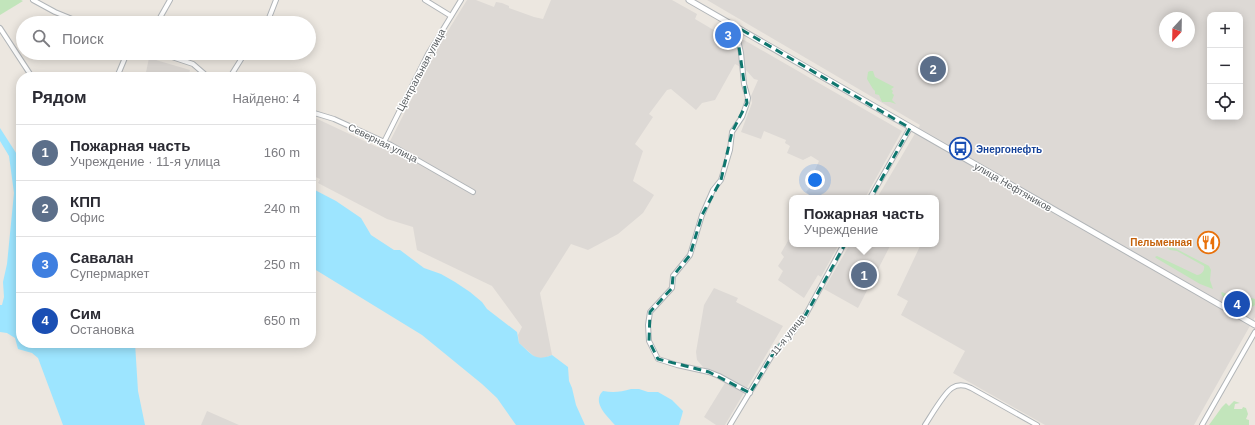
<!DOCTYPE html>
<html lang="ru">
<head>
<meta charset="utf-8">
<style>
  :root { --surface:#fff; --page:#f7f7f7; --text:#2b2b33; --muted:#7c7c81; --line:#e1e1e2; --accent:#ea2839 }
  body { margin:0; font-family:Helvetica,sans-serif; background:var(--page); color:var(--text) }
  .controls { position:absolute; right:12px; top:12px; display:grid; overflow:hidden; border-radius:8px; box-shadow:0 2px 10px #0003 }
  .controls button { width:36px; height:36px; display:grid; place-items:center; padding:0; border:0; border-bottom:1px solid var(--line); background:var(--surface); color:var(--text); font:20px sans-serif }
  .compass { position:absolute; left:1159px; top:12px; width:36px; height:36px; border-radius:50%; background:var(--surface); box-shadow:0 2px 10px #0003; rotate:202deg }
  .you { position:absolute; left:815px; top:180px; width:14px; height:14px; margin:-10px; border:3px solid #fff; border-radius:50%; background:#1a73e8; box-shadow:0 0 0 6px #1a73e833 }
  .badge { display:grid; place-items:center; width:26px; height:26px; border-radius:50%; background:var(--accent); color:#fff; font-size:13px; font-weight:700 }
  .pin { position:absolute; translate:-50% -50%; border:2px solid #fff; box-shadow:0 1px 4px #0006 }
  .popup { position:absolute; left:789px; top:195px; width:150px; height:52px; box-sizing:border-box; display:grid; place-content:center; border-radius:8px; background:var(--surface); filter:drop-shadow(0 1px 3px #0005); font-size:13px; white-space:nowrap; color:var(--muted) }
  .popup b { font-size:15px; color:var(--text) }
  .popup::after { content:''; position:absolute; left:50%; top:100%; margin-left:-8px; border:8px solid transparent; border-top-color:var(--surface) }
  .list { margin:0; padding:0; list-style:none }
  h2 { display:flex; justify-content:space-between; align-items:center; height:52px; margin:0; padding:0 16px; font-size:17px }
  h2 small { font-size:13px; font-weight:400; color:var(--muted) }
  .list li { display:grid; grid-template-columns:26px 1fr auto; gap:12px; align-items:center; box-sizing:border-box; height:56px; padding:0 16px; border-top:1px solid var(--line) }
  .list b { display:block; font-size:15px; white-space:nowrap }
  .list p { margin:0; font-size:13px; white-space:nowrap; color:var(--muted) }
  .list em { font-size:13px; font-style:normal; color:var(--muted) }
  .icon { flex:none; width:22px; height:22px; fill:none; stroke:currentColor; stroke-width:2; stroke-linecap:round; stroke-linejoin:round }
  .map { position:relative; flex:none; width:1255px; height:425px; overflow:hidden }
  .search { position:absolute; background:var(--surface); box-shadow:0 2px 10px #0003; left:16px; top:16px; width:300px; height:44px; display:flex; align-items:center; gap:10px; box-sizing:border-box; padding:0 14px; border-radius:22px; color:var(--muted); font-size:15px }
  .panel { position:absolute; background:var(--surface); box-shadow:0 2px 10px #0003; left:16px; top:72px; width:300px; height:276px; border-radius:16px }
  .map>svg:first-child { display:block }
  .industrial { fill:#ddd9d5; fill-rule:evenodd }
  .green { fill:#c2e5bb }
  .water { fill:#9de5ff }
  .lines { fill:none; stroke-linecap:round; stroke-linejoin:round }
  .minor-casing { stroke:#b1b5b8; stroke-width:6 }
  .tertiary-casing { stroke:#b1b5b8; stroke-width:7 }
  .minor { stroke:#fff; stroke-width:4 }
  .tertiary { stroke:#fff; stroke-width:5 }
  .marked { fill:none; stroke:#0f766e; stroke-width:3; stroke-dasharray:8 5; stroke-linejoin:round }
  .labels { text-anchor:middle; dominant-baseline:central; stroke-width:3; stroke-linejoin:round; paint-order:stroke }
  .street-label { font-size:10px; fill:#595e61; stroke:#fff }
  .transit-label { font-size:10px; font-weight:bold; fill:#164399; stroke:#fff; text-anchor:start }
  .food-label { font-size:10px; font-weight:bold; fill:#c56008; stroke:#fff; text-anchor:end }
</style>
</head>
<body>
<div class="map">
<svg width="1255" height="425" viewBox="0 0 1255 425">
  <rect width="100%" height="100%" fill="#ece7e0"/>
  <!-- industrial -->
  <g class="industrial">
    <polygon points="467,0 476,0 494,7 496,2 502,3 509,6 509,8 534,17 543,19 551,0 672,0 697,14 695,19 734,42 744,40 902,131 865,198 813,198 806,192 817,179 813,174 819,161 811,156 803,160 787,153 790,146 785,143 786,140 764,131 761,139 741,132 752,103 751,96 758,80 754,79 746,70 735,64 715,100 702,103 696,110 671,89 667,90 649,114 653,117 635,144 643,151 633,181 654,195 643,213 618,234 588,250 571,244 540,293 552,355 541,359 536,358 519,343 518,335 522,327 492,286 417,250 413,227 387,219 318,183 320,179 311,175 311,116 377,147 386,149 438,47"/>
    <path d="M707,0h548v317l-61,108h-149l-92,-52 12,-22 -64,-36 7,-14 -11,-6 24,-51h15v-46h-59l43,-73zM1210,15h30v102h-30zM1165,18h24v24h-24z"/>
    <polygon points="149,58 190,70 188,77 145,77"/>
    <polygon points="792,234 792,244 839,244 821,277 818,275 804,298 778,280 783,271 778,266 784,257 781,253"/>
    <polygon points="850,244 891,244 858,308 824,289"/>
    <polygon points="714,288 738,298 736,302 783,326 725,425 716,425 704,417 725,383 710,375 697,360 696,352 704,305"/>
    <polygon points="207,411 239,425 201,425"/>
  </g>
  <!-- green -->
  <g class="green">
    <polygon points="0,0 21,0 23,1 0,15"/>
    <polygon points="870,71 873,71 875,77 894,87 891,89 893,91 892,93 894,95 892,100 896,104 890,102 882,102 879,95 875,94 875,91 873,89 867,79 868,72"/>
    <path d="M1165,243l44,23 2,4 -1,10 3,9 -13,-5 -44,-26 -1,-1 2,-1 40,19c5,0 8,-5 7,-9l-27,-15 -7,-1 -6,-6z"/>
    <path d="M1222,292l7,3 5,-1 21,5v6l-3,2h-10l-5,-5c-7,-3 -13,0 -16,-9z"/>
    <polygon points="1234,401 1240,403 1235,404 1234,409 1242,409 1243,407 1246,408 1248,414 1246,419 1249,420 1249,425 1209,425 1222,407 1226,403 1229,406"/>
  </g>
  <!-- water -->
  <g class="water">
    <polygon points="0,128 18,156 20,165 21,247 20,254 18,308 19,315 21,318 21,343 135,343 138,391 145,425 63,425 38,358 32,353 18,349 15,338 7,333 0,332 0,305 2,305 4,297 3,282 7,264 14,193 9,156 0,141"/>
    <path d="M311,188l25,13 25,17 10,17 23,15h6l24,18 17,6 14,8 15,10 12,10 5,7 30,23 2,11c13,11 15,19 33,12l16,12 1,14 3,7 4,17 9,20h-69l-19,-27 -15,-14 -60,-49 -111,-68z"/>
    <path d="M631,389h8l9,3h10l14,8 11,11 -1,4 -3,10h-64c-7,-8 -24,-23 -12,-34 10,2 18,1 28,-2z"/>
  </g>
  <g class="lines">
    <defs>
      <g id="minor">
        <polyline points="33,0 55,12 82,23"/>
        <polyline points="425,0 451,16"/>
        <polyline points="157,23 170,0"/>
        <polyline points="267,23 276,0"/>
        <polyline points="0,28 32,77"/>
        <polyline points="742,30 738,40 741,53 744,84 748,98 747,103 742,117 732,132 730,150 721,180 713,190 702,215 690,255 673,276 672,288 650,312 648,325 649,341 658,359 677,365 709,372 719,376 750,393"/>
        <polyline points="160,53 193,64 208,77"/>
        <polyline points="117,77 127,53"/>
        <polyline points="230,77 245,53"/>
        <polyline points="311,112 334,119 391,145 473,192"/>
        <polyline points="384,142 428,54 461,0"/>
        <polyline points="870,198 910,128"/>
        <polyline points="730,425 774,352 793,332 805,316 844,244"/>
        <path d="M925,425c6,-9 19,-32 27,-37 6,-4 13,-3 19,0l66,37"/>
        <polyline points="1202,425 1255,332"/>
      </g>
      <polyline id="tertiary" points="689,0 1255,325"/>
    </defs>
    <!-- minor casing -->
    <use href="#minor" class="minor-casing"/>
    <!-- tertiary casing -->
    <use href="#tertiary" class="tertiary-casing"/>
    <!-- minor -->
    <use href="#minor" class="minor"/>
    <!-- tertiary -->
    <use href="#tertiary" class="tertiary"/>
  </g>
  <!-- marked area -->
  <path class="marked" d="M742,30l168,98 -105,188 -31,36 -24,41 -41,-21 -51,-13 -9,-18 1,-29 22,-24 1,-12 17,-21 12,-40 19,-35 11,-48 15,-29 -9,-63z"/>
  <!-- icons -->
  <defs>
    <symbol id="bus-ring" viewBox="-11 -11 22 22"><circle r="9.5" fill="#fff" stroke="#1a4fb4" stroke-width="1.5"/><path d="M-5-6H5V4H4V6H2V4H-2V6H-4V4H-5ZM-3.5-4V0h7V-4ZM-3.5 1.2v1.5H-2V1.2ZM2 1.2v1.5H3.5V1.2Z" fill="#1a4fb4"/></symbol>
    <symbol id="restaurant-ring" viewBox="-11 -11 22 22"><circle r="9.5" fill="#fff" stroke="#e8710a" stroke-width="1.5"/><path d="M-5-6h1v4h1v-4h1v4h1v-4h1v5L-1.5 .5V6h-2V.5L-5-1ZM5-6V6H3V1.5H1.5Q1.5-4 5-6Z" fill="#e8710a"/></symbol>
  </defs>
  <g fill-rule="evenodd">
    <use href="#bus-ring" x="948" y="136" width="25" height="25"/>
    <use href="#restaurant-ring" x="1196" y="230" width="25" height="25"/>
  </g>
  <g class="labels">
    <!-- street labels -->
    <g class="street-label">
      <text transform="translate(421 70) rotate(-62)">Центральная улица</text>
      <text transform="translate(383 143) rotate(26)">Северная улица</text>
      <text transform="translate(1013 187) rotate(30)">улица Нефтяников</text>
      <text transform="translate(788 335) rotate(-52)">11-я улица</text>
    </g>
    <!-- transit labels -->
    <g class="transit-label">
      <text x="976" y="149">Энергонефть</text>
    </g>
    <!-- food labels -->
    <g class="food-label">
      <text x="1192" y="242">Пельменная</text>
    </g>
  </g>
</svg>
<div class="controls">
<button>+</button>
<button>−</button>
<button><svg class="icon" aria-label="locate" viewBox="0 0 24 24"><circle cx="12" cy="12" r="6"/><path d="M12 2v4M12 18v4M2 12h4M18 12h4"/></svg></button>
</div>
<svg class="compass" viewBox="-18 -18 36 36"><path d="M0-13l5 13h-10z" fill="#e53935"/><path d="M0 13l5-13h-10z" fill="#7c7c81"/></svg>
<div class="you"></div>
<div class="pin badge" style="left:864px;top:275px;background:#5c6f8a">1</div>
<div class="popup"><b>Пожарная часть</b>Учреждение</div>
<div class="pin badge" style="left:933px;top:69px;background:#5c6f8a">2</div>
<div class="pin badge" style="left:728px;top:35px;background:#3f7fe0">3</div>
<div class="pin badge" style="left:1237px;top:304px;background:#1a4fb4">4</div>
<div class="search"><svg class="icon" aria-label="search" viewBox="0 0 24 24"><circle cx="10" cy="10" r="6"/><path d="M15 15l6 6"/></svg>Поиск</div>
<section class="panel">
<h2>Рядом<small>Найдено: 4</small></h2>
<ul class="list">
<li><span class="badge" style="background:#5c6f8a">1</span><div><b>Пожарная часть</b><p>Учреждение · 11-я улица</p></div><em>160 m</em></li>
<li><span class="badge" style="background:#5c6f8a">2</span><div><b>КПП</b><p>Офис</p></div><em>240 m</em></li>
<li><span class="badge" style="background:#3f7fe0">3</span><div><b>Савалан</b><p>Супермаркет</p></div><em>250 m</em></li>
<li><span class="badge" style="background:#1a4fb4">4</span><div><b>Сим</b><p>Остановка</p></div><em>650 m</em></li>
</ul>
</section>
</div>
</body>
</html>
